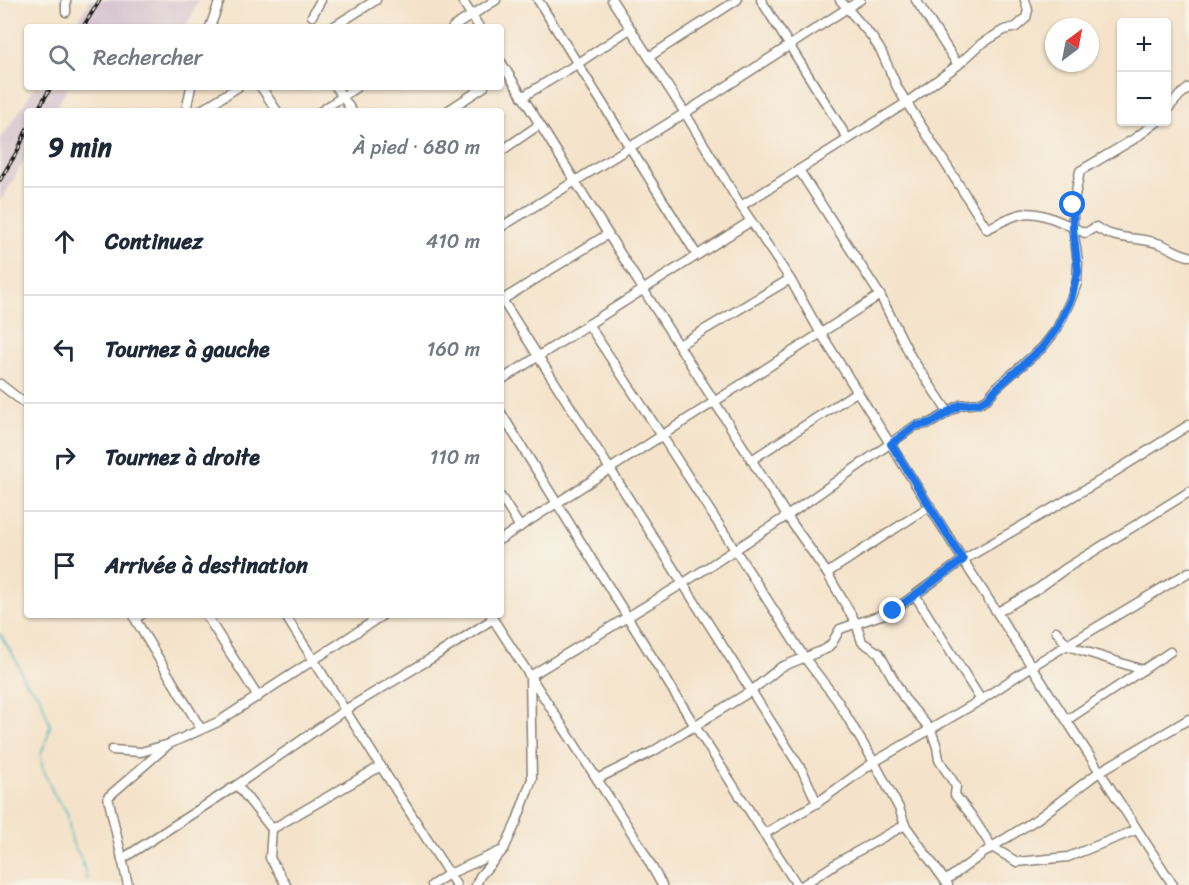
<!DOCTYPE html>
<html lang="fr">
<head>
<meta charset="utf-8">
<style>
  :root { --surface:#fff; --page:#f6f6f7; --text:#1f2937; --muted:#747a83; --line:#e0e1e3 }
  body { margin:0; font-family:Sriracha,sans-serif; background:var(--page); color:var(--text) }
  .controls { position:absolute; right:18px; top:18px; display:grid; overflow:hidden; border-radius:6px; box-shadow:0 2px 4px #0004 }
  .controls button { width:54px; height:54px; display:grid; place-items:center; padding:0; border:0; border-bottom:2px solid var(--line); background:var(--surface); color:var(--text); font:30px sans-serif }
  .compass { position:absolute; left:1045px; top:18px; width:54px; height:54px; border-radius:50%; background:var(--surface); box-shadow:0 2px 4px #0004; rotate:32deg }
  .stop { position:absolute; width:18px; height:18px; margin:-14px; border:4px solid #1a73e8; border-radius:50%; background:#fff }
  .stop.end { background:#1a73e8; border-color:#fff; box-shadow:0 2px 6px #0008 }
  .list { margin:0; padding:0; list-style:none }
  h2 { display:flex; justify-content:space-between; align-items:center; height:78px; margin:0; padding:0 24px; font-size:26px }
  h2 small { font-size:20px; font-weight:400; color:var(--muted) }
  .list li { display:grid; grid-template-columns:39px 1fr auto; gap:18px; align-items:center; box-sizing:border-box; height:108px; padding:0 24px; border-top:2px solid var(--line) }
  .list b { display:block; font-size:22px; white-space:nowrap }
  .list em { font-size:20px; font-style:normal; color:var(--muted) }
  .icon { flex:none; width:33px; height:33px; fill:none; stroke:currentColor; stroke-width:2; stroke-linecap:round; stroke-linejoin:round }
  .map { position:relative; flex:none; width:1189px; height:885px; overflow:hidden }
  .search { position:absolute; background:var(--surface); box-shadow:0 2px 4px #0004; left:24px; top:24px; width:480px; height:66px; display:flex; align-items:center; gap:15px; box-sizing:border-box; padding:0 21px; border-radius:6px; color:var(--muted); font-size:22px }
  .panel { position:absolute; background:var(--surface); box-shadow:0 2px 4px #0004; left:24px; top:108px; width:480px; height:510px; border-radius:6px }
  .map>svg:first-child { display:block }
  .industrial { fill:#d1bdca }
  .lines { fill:none; stroke-linecap:round; stroke-linejoin:round }
  .stream { stroke:#44b3bc; stroke-width:1.5 }
  .minor-casing { stroke:#888073; stroke-width:11 }
  .minor { stroke:#fff; stroke-width:8 }
  .rail-casing { stroke:#1c1c1c; stroke-width:4 }
  .rail { stroke:#f7f3e8; stroke-width:1.5; stroke-dasharray:4.5; stroke-linecap:butt }
  .route { stroke:#1a73e8; stroke-width:8 }
</style>
</head>
<body>
<div class="map">
<svg width="1189" height="885" viewBox="0 0 1189 885">
  <rect width="100%" height="100%" fill="#f7f3e8"/>
  <filter id="ink" filterUnits="userSpaceOnUse"><feTurbulence type="fractalNoise" baseFrequency=".0167" numOctaves="2"/><feDisplacementMap in="SourceGraphic" scale="12" xChannelSelector="R" yChannelSelector="G"/><feConvolveMatrix kernelMatrix="1 2 1 2 8 2 1 2 1" color-interpolation-filters="sRGB"/></filter>
  <filter id="wash" filterUnits="userSpaceOnUse"><feTurbulence type="fractalNoise" baseFrequency=".008" numOctaves="4" result="noise"/><feDisplacementMap in="SourceGraphic" scale="24" xChannelSelector="R" yChannelSelector="G"/><feGaussianBlur stdDeviation="1.35" result="paint"/><feColorMatrix in="noise" values="0 0 0 0 0 0 0 0 0 0 0 0 0 0 0 0 0 1.4 0 .05"/><feComposite in="paint" operator="in"/></filter>
  <g filter="url(#wash)">
    <rect width="100%" height="100%" fill="#f4e3ca"/>
    <!-- industrial -->
    <g class="industrial">
      <polygon points="87,0 199,0 186,27 74,27 90,2"/>
      <polygon points="35,87 68,87 54,111 27,111 27,156 0,202 0,135 3,136"/>
    </g>
    <g class="lines">
      <!-- stream -->
      <polyline class="stream" points="0,634 16,660 25,682 40,696 50,725 48,735 41,754 42,766 54,795 67,812 72,842 82,860 87,880"/>
    </g>
  </g>
  <g filter="url(#ink)">
    <g class="lines">
      <defs>
        <g id="minor">
          <polyline points="66,0 66,12"/>
          <polyline points="462,0 479,27"/>
          <polyline points="538,0 697,255"/>
          <polyline points="612,0 685,113 741,206 790,279 820,332 963,560 1173,885"/>
          <polyline points="761,0 848,139"/>
          <path d="M840,0l32,37 9,14 17,38 89,140c11,-5 23,-13 35,-15 19,-4 45,11 63,19l11,-6c17,13 42,10 61,16 12,3 20,11 32,13"/>
          <polyline points="916,0 958,65"/>
          <polyline points="312,16 321,0"/>
          <polyline points="210,27 220,0"/>
          <polyline points="333,27 376,0"/>
          <polyline points="453,27 496,0"/>
          <polyline points="649,57 737,0"/>
          <polyline points="501,62 608,234 787,516 827,573 856,623 862,642 879,653 904,698 931,730 937,747 939,760 956,786 955,795 971,815 992,847 945,881"/>
          <polyline points="261,87 277,111"/>
          <polyline points="336,87 352,111"/>
          <polyline points="522,97 577,64 630,29"/>
          <polyline points="186,111 191,87"/>
          <polyline points="200,111 238,87"/>
          <polyline points="321,111 357,87"/>
          <polyline points="447,111 484,87"/>
          <polyline points="1166,111 1180,95 1189,88"/>
          <polyline points="501,151 539,125"/>
          <polyline points="799,170 880,295 911,357 948,412"/>
          <polyline points="741,206 906,103 958,65 981,44 1004,30 1016,27 1026,18 1028,10 1025,0"/>
          <polyline points="501,227 685,113 860,0"/>
          <polyline points="501,298 803,772 817,803 764,834"/>
          <polyline points="502,300 608,234"/>
          <polyline points="588,324 662,436 804,657 837,700 874,762 899,808 905,825 948,885"/>
          <polyline points="679,345 790,279"/>
          <polyline points="501,380 751,221"/>
          <polyline points="0,384 27,405"/>
          <polyline points="501,413 695,726 797,885"/>
          <polyline points="753,459 858,391"/>
          <polyline points="501,497 520,527"/>
          <polyline points="501,539 880,295"/>
          <polyline points="827,573 930,506"/>
          <polyline points="915,595 981,700 1032,666 1189,572"/>
          <polyline points="998,612 1039,588 1065,569 1189,492"/>
          <polyline points="141,615 135,619 201,729"/>
          <polyline points="206,615 258,697"/>
          <polyline points="285,615 456,885"/>
          <polyline points="1056,631 1068,646 1143,670"/>
          <polyline points="1067,720 1170,652"/>
          <polyline points="112,750 141,752 166,745"/>
          <polyline points="597,779 652,752 751,691 781,667 826,649 832,643 840,629 893,611 963,560 1103,479 1189,425"/>
          <polyline points="237,785 272,829"/>
          <polyline points="817,803 874,762 981,700"/>
          <polyline points="1136,830 1068,857 1017,862 992,847 1037,819 1099,772 1189,719"/>
          <polyline points="122,859 237,785 345,710 432,658 493,619"/>
          <polyline points="128,885 108,797 169,744 218,722 383,615"/>
          <polyline points="286,885 270,858 272,829 381,766"/>
          <polyline points="432,885 449,874 501,851"/>
          <polyline points="476,885 480,876 504,849 516,823 532,779 530,676 491,616"/>
          <polyline points="662,885 638,842 530,676 682,584 787,516 915,426 931,423 960,405 979,403 987,399 997,387 1042,348 1057,329 1071,299 1077,283 1078,262 1073,228 1073,205 1080,171 1134,139 1157,122"/>
          <polyline points="803,885 840,861 905,825"/>
        </g>
      </defs>
      <!-- minor casing -->
      <use href="#minor" class="minor-casing"/>
      <!-- minor -->
      <use href="#minor" class="minor"/>
      <defs>
        <g id="rail">
          <polyline points="83,27 100,0"/>
          <polyline points="37,111 51,87"/>
          <polyline points="0,180 18,150 27,129"/>
        </g>
      </defs>
      <!-- rail casing -->
      <use href="#rail" class="rail-casing"/>
      <!-- rail -->
      <use href="#rail" class="rail"/>
    </g>
  </g>
  <g class="lines" filter="url(#ink)">
    <!-- route -->
    <polyline class="route" points="893,611 963,560 891,444 915,426 931,423 960,405 979,403 987,399 998,387 1042,348 1057,328 1071,299 1078,271 1073,228 1073,205"/>
  </g>
</svg>
<div class="controls">
<button>+</button>
<button>−</button>
</div>
<svg class="compass" viewBox="-18 -18 36 36"><path d="M0-13l5 13h-10z" fill="#e53935"/><path d="M0 13l5-13h-10z" fill="#747a83"/></svg>
<div class="stop" style="left:1073px;top:205px"></div>
<div class="stop end" style="left:893px;top:611px"></div>
<div class="search"><svg class="icon" aria-label="search" viewBox="0 0 24 24"><circle cx="10" cy="10" r="6"/><path d="M15 15l6 6"/></svg>Rechercher</div>
<section class="panel">
<h2>9 min<small>À pied · 680 m</small></h2>
<ul class="list">
<li><svg class="icon" aria-label="ahead" viewBox="0 0 24 24"><path d="M12 20V5M6 11l6-6 6 6"/></svg><div><b>Continuez</b></div><em>410 m</em></li>
<li><svg class="icon" aria-label="left" viewBox="0 0 24 24"><path d="M17 20v-9H6M10 6l-5 5 5 5"/></svg><div><b>Tournez à gauche</b></div><em>160 m</em></li>
<li><svg class="icon" aria-label="right" viewBox="0 0 24 24"><path d="M7 20v-9h11M14 6l5 5-5 5"/></svg><div><b>Tournez à droite</b></div><em>110 m</em></li>
<li><svg class="icon" aria-label="arrive" viewBox="0 0 24 24"><path d="M6 21V4h12l-3 4 3 4H6"/></svg><div><b>Arrivée à destination</b></div></li>
</ul>
</section>
</div>
</body>
</html>
